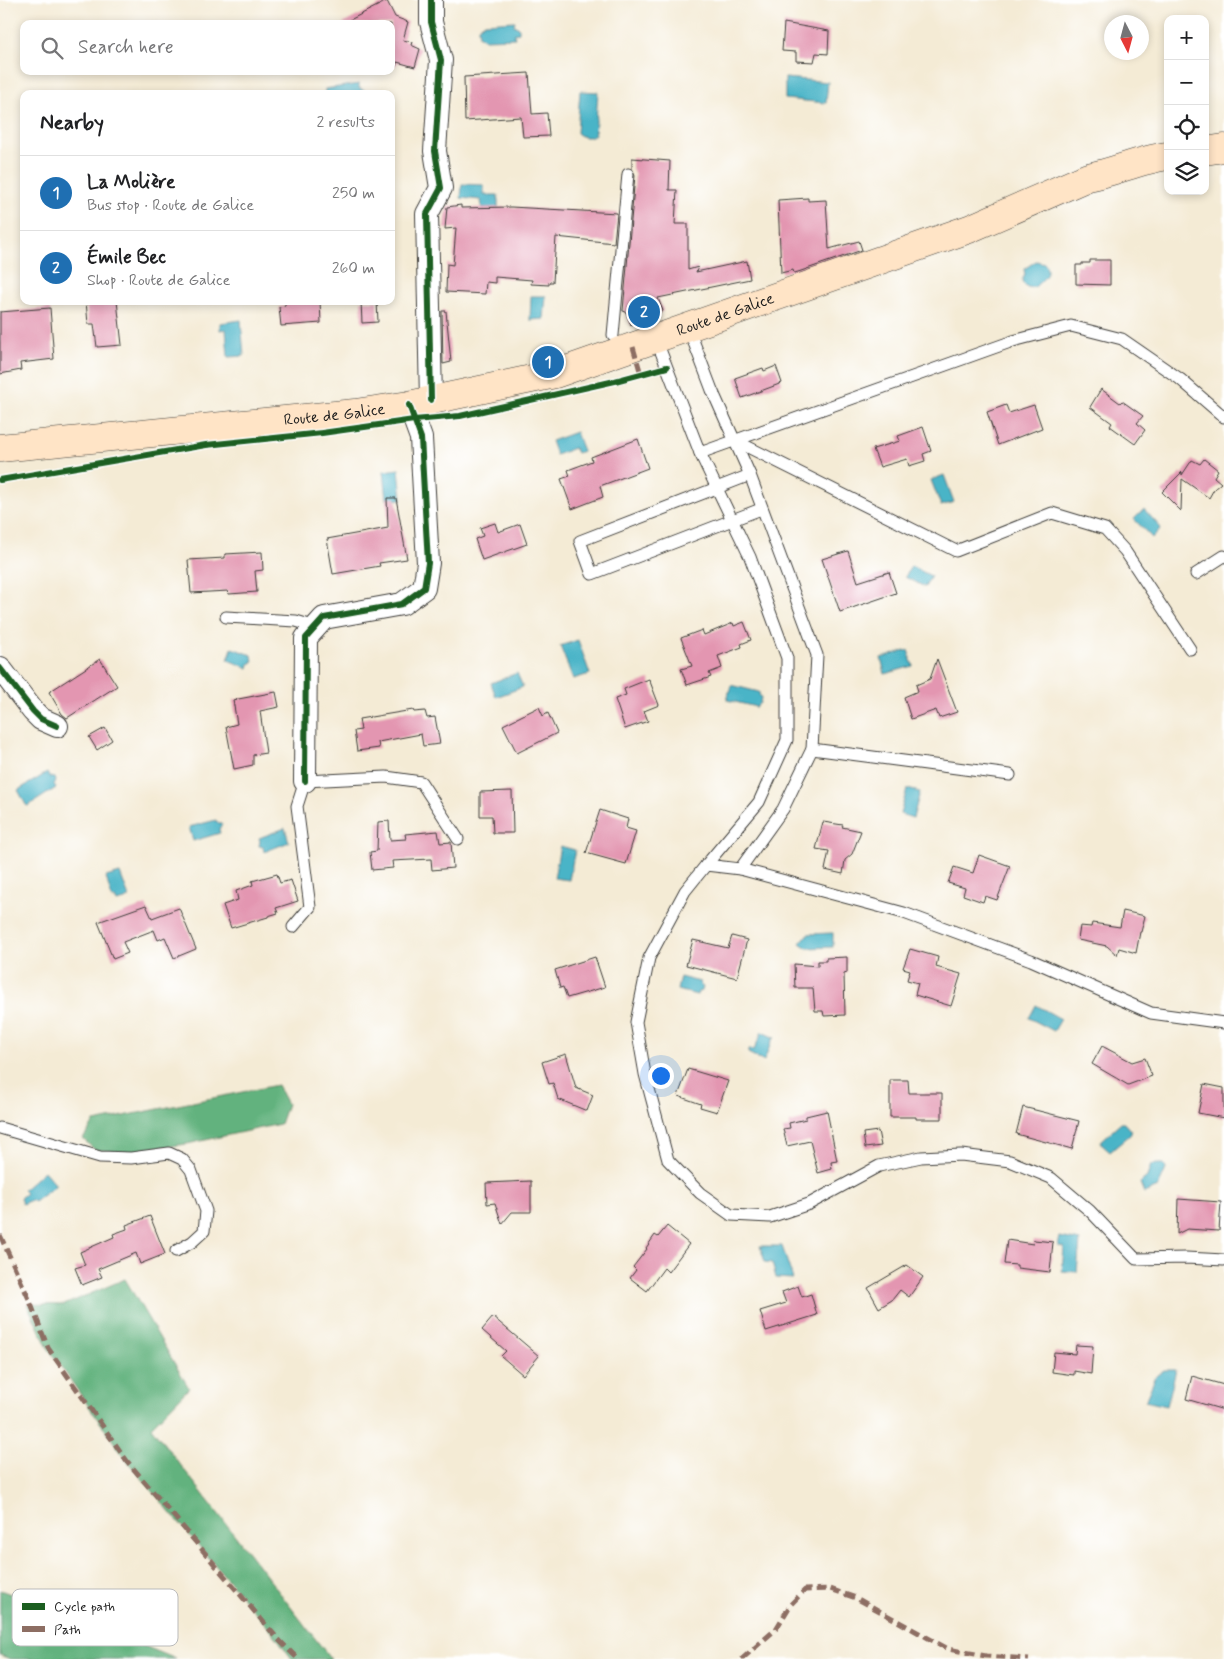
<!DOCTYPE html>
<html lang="en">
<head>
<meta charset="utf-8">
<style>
  :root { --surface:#fff; --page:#f2f2f2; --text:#202124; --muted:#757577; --line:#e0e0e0; --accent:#1f6fb2 }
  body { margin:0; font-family:Mynerve,sans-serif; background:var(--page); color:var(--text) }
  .controls { position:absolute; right:15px; top:15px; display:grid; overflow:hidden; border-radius:10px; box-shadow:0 2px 8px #0003 }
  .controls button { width:45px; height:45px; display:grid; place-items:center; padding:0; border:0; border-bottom:1px solid var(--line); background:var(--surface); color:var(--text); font:25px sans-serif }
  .compass { position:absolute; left:1104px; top:15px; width:45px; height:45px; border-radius:50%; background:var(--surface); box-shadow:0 2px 8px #0003; rotate:174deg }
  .you { position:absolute; left:660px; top:1075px; width:18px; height:18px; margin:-12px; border:4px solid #fff; border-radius:50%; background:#1a73e8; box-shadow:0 0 0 8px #1a73e833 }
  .badge { display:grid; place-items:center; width:32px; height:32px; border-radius:50%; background:var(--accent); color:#fff; font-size:16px; font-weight:700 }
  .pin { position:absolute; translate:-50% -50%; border:2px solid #fff; box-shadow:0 1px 5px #0006 }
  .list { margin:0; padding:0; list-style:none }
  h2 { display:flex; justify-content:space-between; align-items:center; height:65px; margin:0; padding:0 20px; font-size:21px }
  h2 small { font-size:16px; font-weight:400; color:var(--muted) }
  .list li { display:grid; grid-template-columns:32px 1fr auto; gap:15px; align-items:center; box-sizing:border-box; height:75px; padding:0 20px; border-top:1px solid var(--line) }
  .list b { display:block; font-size:19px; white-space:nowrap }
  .list p { margin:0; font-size:16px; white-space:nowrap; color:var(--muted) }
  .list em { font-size:16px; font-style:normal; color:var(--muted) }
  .icon { flex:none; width:28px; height:28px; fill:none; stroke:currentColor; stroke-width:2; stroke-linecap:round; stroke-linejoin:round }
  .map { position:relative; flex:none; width:1224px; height:1659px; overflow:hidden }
  .search { position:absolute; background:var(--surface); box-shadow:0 2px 8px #0003; left:20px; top:20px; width:375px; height:55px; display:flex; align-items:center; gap:12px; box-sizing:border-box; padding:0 18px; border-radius:10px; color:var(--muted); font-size:19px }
  .panel { position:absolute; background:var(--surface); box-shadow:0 2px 8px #0003; left:20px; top:90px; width:375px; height:215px; border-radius:10px }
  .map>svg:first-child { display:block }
  .forest { fill:#62b27e; stroke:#3f674d }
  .water { fill:#4ab4c7; stroke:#336872 }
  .building { fill:#e396b1 }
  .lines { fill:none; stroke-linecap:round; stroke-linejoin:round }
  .service-casing { stroke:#3c3b38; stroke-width:13 }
  .minor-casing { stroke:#3c3b38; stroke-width:24 }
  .secondary-casing { stroke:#3c3b38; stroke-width:29 }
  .service { stroke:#fff; stroke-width:11 }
  .minor { stroke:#fff; stroke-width:22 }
  .secondary { stroke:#ffe4c6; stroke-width:28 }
  .quiet { stroke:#8d6e63; stroke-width:5; stroke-dasharray:10 5; stroke-linecap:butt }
  .cycleway-casing { stroke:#fff; stroke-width:9 }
  .cycleway { stroke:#1b5e20; stroke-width:6 }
  .labels { text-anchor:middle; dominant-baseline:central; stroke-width:4; stroke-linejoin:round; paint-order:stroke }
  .street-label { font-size:16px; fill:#1c1c1c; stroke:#fff }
  .key { fill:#fff; stroke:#bbb; stroke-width:1 }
  .key-label { font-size:14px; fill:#1c1c1c }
</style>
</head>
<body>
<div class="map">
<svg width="1224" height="1659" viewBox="0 0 1224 1659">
  <rect width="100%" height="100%" fill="#fff"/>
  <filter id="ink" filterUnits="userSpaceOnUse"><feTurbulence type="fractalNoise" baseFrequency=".02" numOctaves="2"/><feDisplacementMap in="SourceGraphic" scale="10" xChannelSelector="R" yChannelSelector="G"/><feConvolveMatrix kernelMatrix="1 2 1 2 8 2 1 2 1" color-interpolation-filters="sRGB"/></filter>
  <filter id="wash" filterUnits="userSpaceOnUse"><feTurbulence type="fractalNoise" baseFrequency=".0096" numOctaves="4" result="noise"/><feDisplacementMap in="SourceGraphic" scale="20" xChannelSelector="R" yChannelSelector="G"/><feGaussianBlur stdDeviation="1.12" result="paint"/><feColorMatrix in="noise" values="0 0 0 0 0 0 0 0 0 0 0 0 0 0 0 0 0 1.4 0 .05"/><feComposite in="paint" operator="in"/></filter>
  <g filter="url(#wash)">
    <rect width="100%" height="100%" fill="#f4ebd5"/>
    <!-- forest -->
    <g class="forest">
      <polygon points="277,1085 287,1104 280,1124 187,1144 126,1152 95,1150 83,1139 94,1122"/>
      <polygon points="125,1279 189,1388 151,1427 331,1659 292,1659 277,1638 127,1461 48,1348 27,1304 64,1305"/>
      <polygon points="0,1590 68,1615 176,1659 10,1659 0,1655"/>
    </g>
    <!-- water -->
    <g class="water">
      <polygon points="515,21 514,25 519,28 519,32 514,34 515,38 484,39 479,36 478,28 485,23"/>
      <polygon points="785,78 828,82 826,103 785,99"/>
      <polygon points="359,84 359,88 365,91 366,94 325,94 325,89"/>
      <path d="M580,91l18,1 -3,43c-7,3 -12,3 -18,-2z"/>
      <polygon points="462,184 484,185 484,195 498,195 498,208 482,208 481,200 461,198"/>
      <path d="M1036,261l9,2c6,13 -3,16 -10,24 -6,2 -12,-1 -13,-7l3,-5 -1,-6z"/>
      <polygon points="531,296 546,296 544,319 530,320"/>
      <polygon points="241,320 244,356 228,357 226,329 220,330 220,323"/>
      <polygon points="576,432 583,451 577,453 574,448 556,455 551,441"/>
      <polygon points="399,469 402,499 387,500 384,471"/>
      <polygon points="944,475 954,502 941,506 931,480"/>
      <polygon points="1144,509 1161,528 1152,538 1134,519"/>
      <polygon points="911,566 931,576 925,587 905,577"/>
      <polygon points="578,640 590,674 573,679 560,646"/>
      <polygon points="232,648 252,655 253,662 249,664 248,668 228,660"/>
      <polygon points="908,650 913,666 885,674 881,658"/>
      <polygon points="517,673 523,687 496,697 491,683"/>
      <polygon points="731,685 759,692 759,694 761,698 760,703 756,707 727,700"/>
      <polygon points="47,773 49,777 54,778 55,780 54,784 56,788 28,806 26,805 18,790"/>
      <polygon points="907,789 920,792 913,818 900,814"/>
      <polygon points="216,820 216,822 222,824 219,829 220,833 193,841 189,827"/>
      <polygon points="285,828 289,842 264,852 263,847 259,846 260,841 259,838"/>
      <polygon points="560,846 575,850 569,880 554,878"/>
      <polygon points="120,873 129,897 125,900 117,902 115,898 112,899 106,877"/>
      <polygon points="833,933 833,947 807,948 800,943 808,934"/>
      <polygon points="680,977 700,982 700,985 703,987 702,991 698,992 697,995 677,990"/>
      <polygon points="1036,1005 1061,1019 1054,1031 1029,1018"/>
      <polygon points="762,1032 775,1038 773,1038 764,1061 748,1053 750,1049 754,1050"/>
      <polygon points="1121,1123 1124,1123 1131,1131 1131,1134 1110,1152 1101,1144 1101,1141"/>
      <polygon points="1158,1164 1164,1164 1166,1169 1158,1187 1144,1193 1140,1183 1147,1177 1151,1165"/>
      <polygon points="44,1171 56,1185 34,1202 31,1200 22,1204 20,1198 26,1193 23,1190"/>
      <polygon points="1060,1237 1080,1241 1077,1272 1062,1271 1064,1247 1058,1246"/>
      <polygon points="760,1246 782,1246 793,1279 776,1278 772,1263 765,1262"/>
      <polygon points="1164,1370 1176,1370 1167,1406 1145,1401 1156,1376"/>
    </g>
    <g id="blocks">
      <!-- building -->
      <g class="building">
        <polygon points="387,1 395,17 408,22 403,40 412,42 411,45 420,49 415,67 397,62 396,66 391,65 391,24 342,24"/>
        <polygon points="784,23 829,31 828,54 816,53 814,62 796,61 796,52 782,51"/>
        <polygon points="529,73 532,114 547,113 549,136 523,137 521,117 465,121 464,77"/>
        <polygon points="632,158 670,161 669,190 677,190 675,224 688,224 688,270 698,267 696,272 747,261 750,279 658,298 663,311 631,325 626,312 623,311 635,175 632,168"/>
        <polygon points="808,198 808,201 826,200 829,249 859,241 862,250 798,272 794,273 793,270 781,273 778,200"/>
        <polygon points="461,205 461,208 511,207 617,213 614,243 556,237 553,282 549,282 549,285 531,284 532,280 495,277 495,283 486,282 485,294 446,292 447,264 453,265 456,228 445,229 447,207"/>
        <polygon points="1090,260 1110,260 1110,285 1076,284 1076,265 1082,265 1082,263 1090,263"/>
        <polygon points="86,301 117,301 122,345 97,347 94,324 88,324"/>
        <polygon points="285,301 320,301 321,323 281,326 279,307 285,306"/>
        <polygon points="361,301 377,301 378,322 362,323"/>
        <polygon points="50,308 54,359 20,363 21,370 0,374 0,312"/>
        <polygon points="442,311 446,311 451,362 443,364"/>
        <polygon points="776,366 782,383 742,398 735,378 763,368 764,371"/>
        <polygon points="1101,389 1120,403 1122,401 1143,416 1137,423 1145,430 1135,444 1110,426 1112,423 1090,407"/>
        <polygon points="1006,405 1009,413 1034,405 1042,428 998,445 987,412"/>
        <polygon points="923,427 931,451 923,454 925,461 909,466 907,459 880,467 873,449 900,441 898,436"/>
        <polygon points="638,439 648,468 600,486 603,497 572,509 561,479 570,476 568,470 592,461 591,457"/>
        <polygon points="1204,459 1218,470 1214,477 1221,483 1214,489 1209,498 1182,479 1181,511 1162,492 1182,472 1182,475 1192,460 1200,464"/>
        <polygon points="387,498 396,498 407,559 379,563 380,566 333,574 327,539 388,528"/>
        <polygon points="495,523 498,532 520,524 527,544 482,560 475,539 483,536 480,528"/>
        <polygon points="848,551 858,582 889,572 896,593 840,612 822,559"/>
        <polygon points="262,552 263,570 255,571 257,592 229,594 228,591 191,593 188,560 225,558 225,554"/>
        <polygon points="744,622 751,640 741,644 742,647 718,656 722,668 709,673 711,677 687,685 681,669 692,666 681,638 702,630 704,635 733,623 734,626"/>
        <polygon points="100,659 117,686 67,718 62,714 49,692"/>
        <polygon points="937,659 957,712 939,718 936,710 911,719 904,697 918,691 916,685 930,679"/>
        <polygon points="649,679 659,705 644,711 648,721 625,729 615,699 626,695 624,689"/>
        <polygon points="276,692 279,707 260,711 266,753 253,755 253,765 234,769 226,727 237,724 233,700"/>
        <polygon points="539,707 543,716 548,713 557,733 517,753 503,725"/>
        <polygon points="413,710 414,712 425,711 427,718 435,717 440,744 423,746 421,734 378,742 379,748 357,751 354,731 361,730 359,719"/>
        <polygon points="105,728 112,740 97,750 89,737"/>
        <polygon points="512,791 513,833 493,833 492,816 480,816 480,792"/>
        <polygon points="600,810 628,819 626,828 636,831 626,864 586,853"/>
        <polygon points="389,821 390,840 406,839 405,834 438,831 440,843 451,842 453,868 432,870 431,859 392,861 393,868 372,870 370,852 377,851 378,822"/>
        <polygon points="823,822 843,825 842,827 861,831 852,854 845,860 843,874 825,870 829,851 816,849"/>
        <polygon points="979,855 1010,866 997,900 985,896 983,902 963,895 965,888 948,883 954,867 973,873"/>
        <polygon points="277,874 280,883 291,880 298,901 276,908 278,913 268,916 268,917 231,928 223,905 238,900 236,891 253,885 252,881"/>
        <polygon points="146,905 152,918 179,908 196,949 174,958 165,937 158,940 154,930 123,942 128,953 113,959 98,922"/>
        <polygon points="1123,911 1145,916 1141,932 1140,932 1136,953 1119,948 1117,955 1107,946 1078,940 1080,926 1091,927 1092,923 1120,927"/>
        <polygon points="732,936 747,940 737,978 686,965 693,940 728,948"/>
        <polygon points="910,949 938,957 936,967 961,974 951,1006 915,995 918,983 907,980 910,970 903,968"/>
        <polygon points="595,957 605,987 567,998 563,987 560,988 555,970"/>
        <polygon points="847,957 847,973 844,974 845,1015 824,1016 823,1011 815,1011 813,988 795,988 794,964 818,966 818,961 826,961 826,958"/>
        <polygon points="1102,1046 1132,1062 1145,1058 1152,1076 1128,1085 1092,1064"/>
        <polygon points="566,1054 576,1088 593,1095 587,1111 558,1099 553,1083 549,1084 542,1062"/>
        <polygon points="688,1069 728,1081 717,1112 700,1107 701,1104 678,1096"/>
        <polygon points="890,1080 908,1080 909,1093 942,1093 942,1119 916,1119 916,1117 890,1117"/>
        <polygon points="1204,1084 1224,1088 1224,1118 1198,1113"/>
        <polygon points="1023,1107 1079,1121 1072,1149 1016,1134"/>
        <polygon points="827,1111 837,1161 831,1162 832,1169 818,1173 810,1141 787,1146 783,1129 790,1128 789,1123 806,1119 806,1116"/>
        <polygon points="878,1131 881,1146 865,1148 863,1133"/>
        <polygon points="531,1181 531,1212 512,1212 502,1224 495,1203 487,1204 486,1183"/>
        <polygon points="1178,1199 1221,1202 1219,1231 1187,1229 1177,1234"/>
        <polygon points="150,1216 165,1254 140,1264 136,1253 98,1269 102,1277 82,1285 75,1268 85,1265 80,1252 114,1237 113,1234 127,1229 126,1225"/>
        <polygon points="667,1226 689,1244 668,1272 664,1268 647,1291 630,1278 636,1270 633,1267 647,1249 646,1248 655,1235 658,1237"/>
        <polygon points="1007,1240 1033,1244 1034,1240 1053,1242 1050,1272 1017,1268 1017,1265 1004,1264"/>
        <polygon points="907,1265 923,1277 909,1297 900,1290 892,1300 879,1308 868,1288"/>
        <polygon points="798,1286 802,1297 811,1294 817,1315 766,1331 760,1311 786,1303 782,1292"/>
        <polygon points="493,1317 539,1356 523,1375 501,1356 506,1351 482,1330"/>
        <polygon points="1076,1345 1093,1346 1091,1374 1074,1371 1074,1375 1052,1372 1054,1352 1075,1354"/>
        <polygon points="1192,1376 1224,1385 1224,1410 1186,1399"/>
      </g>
    </g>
  </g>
  <g filter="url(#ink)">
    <use href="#blocks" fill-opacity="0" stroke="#3c3b38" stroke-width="1"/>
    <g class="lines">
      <defs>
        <g id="service">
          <polyline points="688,327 712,390 750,475 817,655 812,749 783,809 740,869"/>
          <polyline points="613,335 628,174"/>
          <polyline points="656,339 700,453 750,557 787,658 787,740 759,802 706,865"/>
          <polyline points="736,441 956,551 1052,513 1105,529 1125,551 1190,649"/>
          <polyline points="700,453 1013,341 1071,326 1122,339 1180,379 1224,417"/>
          <polyline points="750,475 580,541 592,574 761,509"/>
          <polyline points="1196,574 1224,556"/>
          <polyline points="226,617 296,621 316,627"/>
          <polyline points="812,749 1010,775"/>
          <polyline points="293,927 310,907 297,806 305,781 386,777 421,782 458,839"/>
          <polyline points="1224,1023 1151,1013 1031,960 904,913 740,869 706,865 685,891 649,958 636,1022 645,1074 668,1160 700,1193 731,1215 770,1217 809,1204 879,1166 921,1157 961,1155 1010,1161 1051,1178 1090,1211 1136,1259 1186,1258 1224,1260"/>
          <polyline points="0,1128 100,1157 131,1158 169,1153 182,1159 191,1170 206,1211 204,1231 192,1242 176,1251"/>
        </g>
        <g id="minor">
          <polyline points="431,400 427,214 441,188 435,151 441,60 431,22 431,0"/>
          <polyline points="0,668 33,711 41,719 57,726"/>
          <polyline points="305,781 306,638 324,618 402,604 424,588 428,563 421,438 409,405"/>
        </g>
        <g id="secondary">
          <polyline points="1205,151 1224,148"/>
          <path id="s1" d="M0,448l355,-35 54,-8 146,-31 414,-145 119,-52c27,-5 53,-18 80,-21"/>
        </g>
      </defs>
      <!-- service casing -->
      <use href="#service" class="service-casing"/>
      <!-- minor casing -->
      <use href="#minor" class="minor-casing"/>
      <!-- secondary casing -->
      <use href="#secondary" class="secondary-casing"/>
      <!-- service -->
      <use href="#service" class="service"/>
      <!-- minor -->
      <use href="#minor" class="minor"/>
      <!-- secondary -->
      <use href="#secondary" class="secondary"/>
      <!-- quiet -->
      <g class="quiet">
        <polyline points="633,347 641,374"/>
        <polyline points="0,1235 29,1299 48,1348 127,1461 277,1638 298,1659"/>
        <polyline points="742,1659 776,1629 791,1604 805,1590 830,1589 856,1598 948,1649 986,1656 1029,1659"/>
      </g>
      <defs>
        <g id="cycleway">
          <polyline points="431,400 427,214 441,188 435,151 441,60 431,22 431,0"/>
          <polyline points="0,480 206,445 322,433 414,420 460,416 615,381 667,367"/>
          <polyline points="0,668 33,711 41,719 57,726"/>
          <polyline points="305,781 306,638 324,618 402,604 424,588 428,563 421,438 409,405"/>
        </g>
      </defs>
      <!-- cycleway casing -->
      <use href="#cycleway" class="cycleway-casing"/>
      <!-- cycleway -->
      <use href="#cycleway" class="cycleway"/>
    </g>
  </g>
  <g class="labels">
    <!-- street labels -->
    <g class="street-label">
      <text stroke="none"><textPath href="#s1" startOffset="741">Route de Galice</textPath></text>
      <text stroke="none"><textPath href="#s1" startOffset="336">Route de Galice</textPath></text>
    </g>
  </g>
  <!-- legend -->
  <rect x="12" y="1589" width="166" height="57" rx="8" class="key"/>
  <rect x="22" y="1603" width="23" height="7" fill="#1b5e20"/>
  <rect x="22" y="1626" width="23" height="6" fill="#8d6e63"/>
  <g class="key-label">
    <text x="54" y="1611">Cycle path</text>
    <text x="54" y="1634">Path</text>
  </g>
</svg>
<div class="controls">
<button>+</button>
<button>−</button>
<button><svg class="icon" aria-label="locate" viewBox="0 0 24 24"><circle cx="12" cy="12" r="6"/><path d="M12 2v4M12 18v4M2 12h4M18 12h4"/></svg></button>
<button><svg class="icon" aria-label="layers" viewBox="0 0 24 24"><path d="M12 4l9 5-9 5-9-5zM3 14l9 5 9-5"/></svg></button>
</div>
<svg class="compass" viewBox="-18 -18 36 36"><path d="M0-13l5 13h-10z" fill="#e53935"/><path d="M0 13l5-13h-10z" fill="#757577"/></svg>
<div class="you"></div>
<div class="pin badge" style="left:548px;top:362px">1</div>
<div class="pin badge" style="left:644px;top:312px">2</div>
<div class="search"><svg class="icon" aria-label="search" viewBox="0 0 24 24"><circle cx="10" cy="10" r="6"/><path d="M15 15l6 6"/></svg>Search here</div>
<section class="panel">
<h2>Nearby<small>2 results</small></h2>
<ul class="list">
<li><span class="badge">1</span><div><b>La Molière</b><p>Bus stop · Route de Galice</p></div><em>250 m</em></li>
<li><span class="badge">2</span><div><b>Émile Bec</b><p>Shop · Route de Galice</p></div><em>260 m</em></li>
</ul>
</section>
</div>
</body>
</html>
